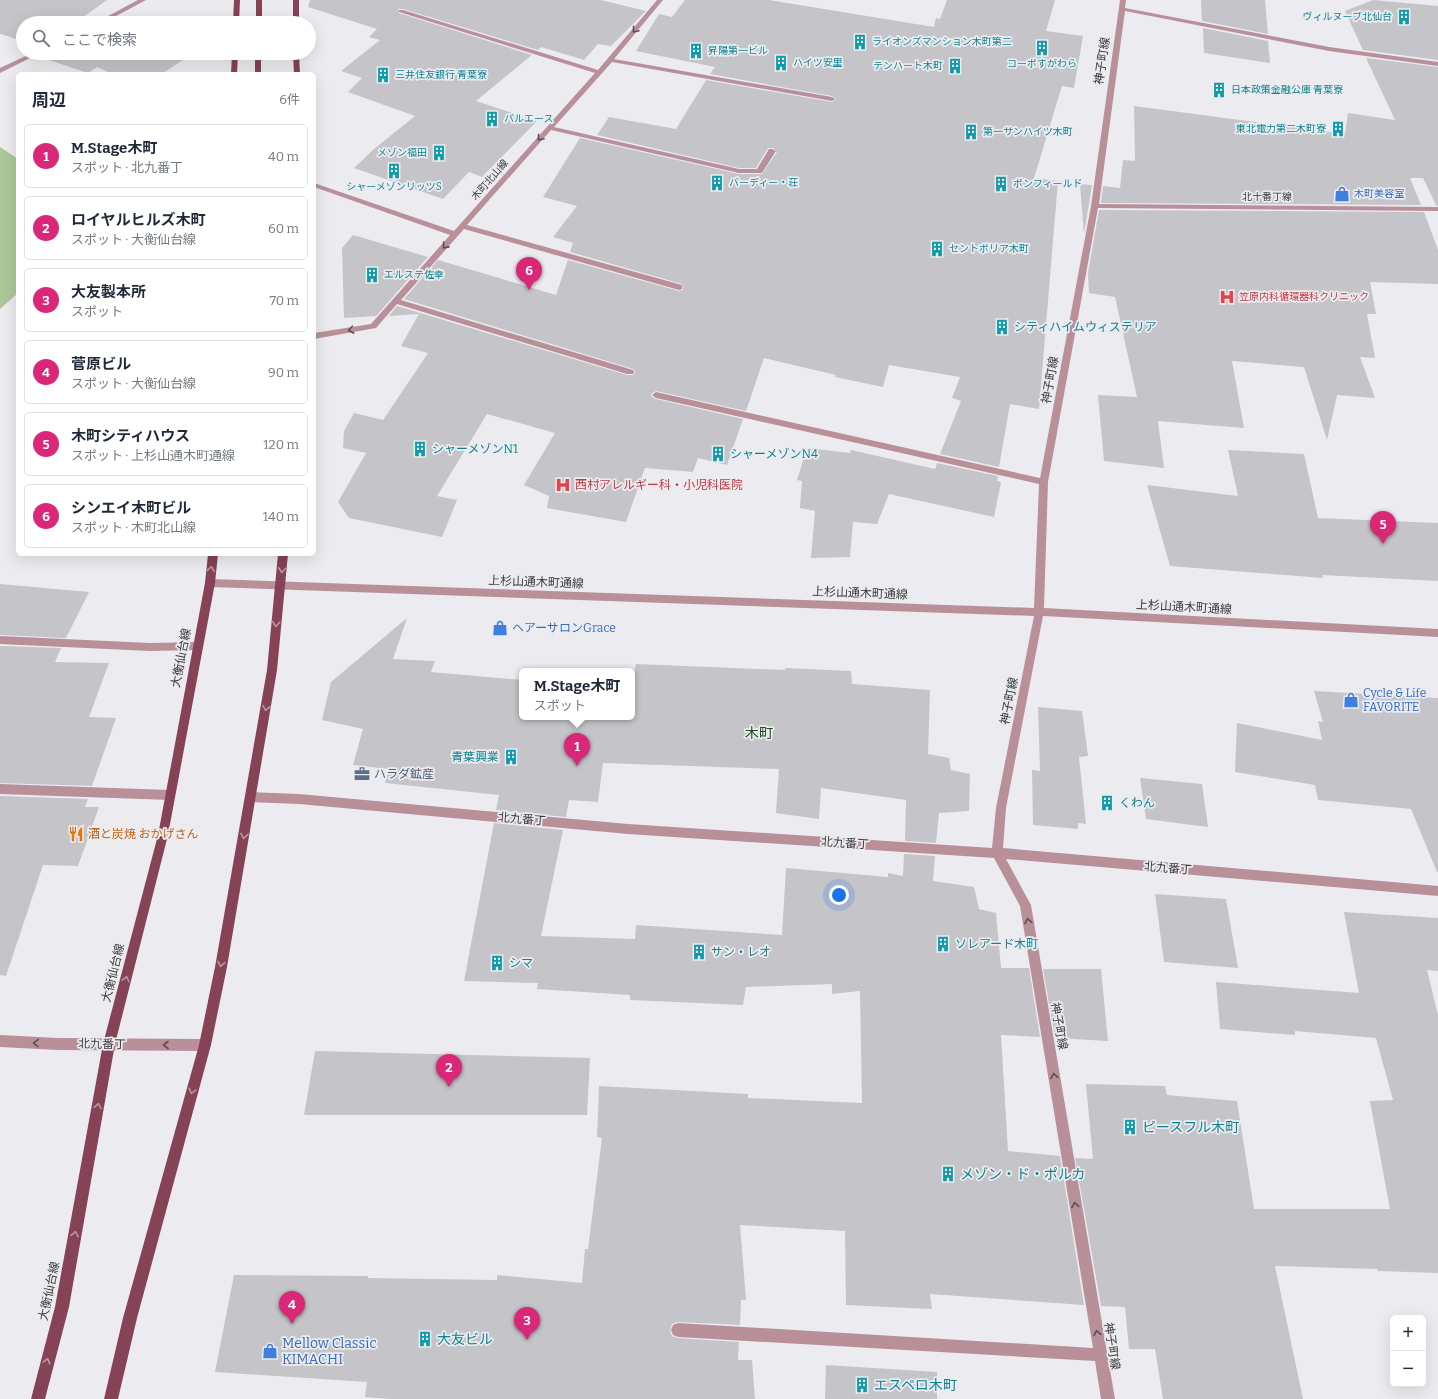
<!DOCTYPE html>
<html lang="ja">
<head>
<meta charset="utf-8">
<style>
  :root { --surface:#fff; --page:#f2f2f3; --text:#1f2937; --muted:#747a83; --line:#e0e1e3; --accent:#db2777 }
  body { margin:0; font-family:Bitter,"Noto Sans JP",serif; background:var(--page); color:var(--text) }
  .controls { position:absolute; right:12px; bottom:12px; display:grid; overflow:hidden; border-radius:6px; box-shadow:0 4px 16px #0002 }
  .controls button { width:36px; height:36px; display:grid; place-items:center; padding:0; border:0; border-bottom:1px solid var(--line); background:var(--surface); color:var(--text); font:20px sans-serif }
  .you { position:absolute; left:839px; top:895px; width:14px; height:14px; margin:-10px; border:3px solid #fff; border-radius:50%; background:#1a73e8; box-shadow:0 0 0 6px #1a73e833 }
  .badge { display:grid; place-items:center; width:26px; height:26px; border-radius:50%; background:var(--accent); color:#fff; font-size:13px; font-weight:700 }
  .pin { position:absolute; translate:-50% -33px; filter:drop-shadow(0 1px 2px #0008) }
  .pin::after { content:''; position:absolute; top:21px; width:14px; height:12px; background:inherit; clip-path:polygon(0 0,100% 0,50% 100%) }
  .popup { position:absolute; left:519px; top:668px; width:116px; height:52px; box-sizing:border-box; display:grid; place-content:center; border-radius:6px; background:var(--surface); filter:drop-shadow(0 1px 3px #0005); font-size:13px; white-space:nowrap; color:var(--muted) }
  .popup b { font-size:15px; color:var(--text) }
  .popup::after { content:''; position:absolute; left:50%; top:100%; margin-left:-8px; border:8px solid transparent; border-top-color:var(--surface) }
  .list { margin:0; padding:0; list-style:none }
  h2 { display:flex; justify-content:space-between; align-items:center; height:52px; margin:0; padding:0 16px; font-size:17px }
  h2 small { font-size:13px; font-weight:400; color:var(--muted) }
  .list li { display:grid; grid-template-columns:26px 1fr auto; gap:12px; align-items:center; box-sizing:border-box; height:64px; margin:0 8px 8px; padding:0 8px; border:1px solid var(--line); border-radius:6px }
  .list b { display:block; font-size:15px; white-space:nowrap }
  .list p { margin:0; font-size:13px; white-space:nowrap; color:var(--muted) }
  .list em { font-size:13px; font-style:normal; color:var(--muted) }
  .icon { flex:none; width:22px; height:22px; fill:none; stroke:currentColor; stroke-width:2; stroke-linecap:round; stroke-linejoin:round }
  .map { position:relative; flex:none; width:1438px; height:1399px; overflow:hidden }
  .search { position:absolute; background:var(--surface); box-shadow:0 4px 16px #0002; left:16px; top:16px; width:300px; height:44px; display:flex; align-items:center; gap:10px; box-sizing:border-box; padding:0 14px; border-radius:22px; color:var(--muted); font-size:15px }
  .panel { position:absolute; background:var(--surface); box-shadow:0 4px 16px #0002; left:16px; top:72px; width:300px; height:484px; border-radius:6px }
  .map>svg:first-child { display:block }
  .green { fill:#acc89b }
  .building { fill:#c4c4c9 }
  .lines { fill:none; stroke-linecap:round; stroke-linejoin:round }
  .minor { fill:#b9909a; fill-rule:evenodd }
  .major { fill:#864257; fill-rule:evenodd }
  .oneway { stroke:#5a5054 }
  .oneway2 { stroke:#b997a4 }
  .labels { text-anchor:middle; dominant-baseline:central; stroke-width:3.5; stroke-linejoin:round; paint-order:stroke }
  .far-culture-label { font-size:10px; fill:#0d838f; stroke:#ececf0; text-anchor:start }
  .far-street-label { font-size:10px; fill:#3b3b3d; stroke:#ececf0 }
  .far-shop-label { font-size:10px; fill:#366cbe; stroke:#ececf0; text-anchor:start }
  .far-health-label { font-size:10px; fill:#be3a42; stroke:#ececf0; text-anchor:start }
  .street-label { font-size:12px; fill:#3b3b3d; stroke:#ececf0 }
  .culture-label { font-size:12px; fill:#0d838f; stroke:#ececf0; text-anchor:start }
  .health-label { font-size:12px; fill:#be3a42; stroke:#ececf0; text-anchor:start }
  .shop-label { font-size:12px; fill:#366cbe; stroke:#ececf0; text-anchor:start }
  .service-label { font-size:12px; fill:#4e5e75; stroke:#ececf0; text-anchor:start }
  .food-label { font-size:12px; fill:#c56008; stroke:#ececf0; text-anchor:start }
  .quarter-label { font-size:14px; fill:#16501e; stroke:#ececf0 }
  .near-culture-label { font-size:14px; fill:#0d838f; stroke:#ececf0; text-anchor:start }
  .near-shop-label { font-size:14px; fill:#366cbe; stroke:#ececf0; text-anchor:start }
</style>
</head>
<body>
<div class="map">
<svg width="1438" height="1399" viewBox="0 0 1438 1399">
  <rect width="100%" height="100%" fill="#ececf0"/>
  <!-- green -->
  <polygon class="green" points="0,147 18,159 18,293 0,309"/>
  <!-- building -->
  <g class="building">
    <polygon points="0,0 107,0 75,23 23,23 23,41 0,34"/>
    <polygon points="310,0 601,0 646,11 611,46 598,44 584,60 541,47 538,50 403,9 398,9 399,13 532,55 476,101 537,121 482,177 469,172 443,199 354,168 374,149 415,116 348,92 362,78 341,71 380,40 369,37 377,29 308,7"/>
    <polygon points="685,0 769,0 934,27 936,18 940,19 947,0 1055,0 1046,31 1083,36 1074,88 1062,86 1034,178 1058,181 1039,409 1010,404 999,467 940,454 961,401 952,398 960,377 889,365 883,387 835,377 836,375 764,358 746,411 656,391 651,394 651,396 656,399 743,419 727,465 698,458 693,472 645,468 626,522 547,508 549,496 524,485 555,433 487,414 437,496 457,500 442,537 349,518 338,502 366,453 343,448 344,431 354,413 383,420 428,353 401,346 419,314 389,316 397,306 627,375 634,375 635,371 633,369 404,299 438,260 556,295 568,260 679,291 683,290 682,284 570,252 573,243 553,237 577,206 543,197 580,138 739,174 762,174 777,152 773,148 768,148 756,168 739,168 597,135 609,117 676,129 706,80 832,102 836,99 832,96 710,74 715,67 636,51 659,14 672,17"/>
    <polygon points="1201,0 1265,0 1268,34 1202,21"/>
    <polygon points="1373,0 1438,6 1438,60 1363,50 1345,11"/>
    <polygon points="1203,28 1268,41 1270,63 1204,53"/>
    <polygon points="56,53 185,53 184,59 162,74 113,74 97,67 88,73 46,59"/>
    <polygon points="1366,58 1438,67 1438,206 1436,205 1423,178 1410,178 1421,205 1101,203 1103,186 1120,188 1123,160 1135,161 1134,106 1345,134 1348,113 1395,120"/>
    <polygon points="1080,184 1092,185 1084,234"/>
    <polygon points="1099,210 1424,212 1438,250 1438,284 1370,282 1376,314 1367,314 1375,358 1360,357 1375,398 1337,395 1327,440 1304,367 1232,361 1244,428 1158,421 1164,468 1104,461 1098,395 1137,397 1115,297 1089,293 1088,273"/>
    <polygon points="353,235 428,257 376,316 344,318 342,248"/>
    <polygon points="807,448 850,453 851,450 935,469 937,463 998,476 997,481 1001,482 994,517 889,494 877,524 853,522 850,557 811,558 815,511 800,508 802,481 797,480"/>
    <polygon points="1228,450 1304,454 1318,518 1438,523 1438,581 1322,575 1323,578 1170,566 1147,485 1238,496"/>
    <polygon points="0,584 89,592 66,638 0,635"/>
    <polygon points="407,618 393,659 435,661 431,672 522,680 522,717 632,717 632,684 636,664 785,670 785,668 851,671 852,684 930,690 928,754 949,758 951,770 970,774 969,811 939,813 936,843 905,841 906,800 821,788 819,819 776,813 779,769 603,763 598,802 569,800 566,817 496,810 499,795 385,783 389,769 353,765 363,729 322,720 331,682"/>
    <polygon points="0,646 61,648 55,662 109,663 89,717 116,718 92,786 0,783"/>
    <polygon points="1314,691 1438,698 1438,872 1437,872 1411,809 1318,800 1315,785 1235,772 1237,723 1322,740 1318,721 1323,722"/>
    <polygon points="1038,707 1082,711 1088,756 1079,757 1086,824 1078,823 1078,829 1033,825 1032,770 1040,771"/>
    <polygon points="1140,778 1202,784 1208,827 1146,819"/>
    <polygon points="0,796 88,799 85,807 99,807 78,866 43,865 6,976 0,975"/>
    <polygon points="494,823 563,830 541,936 635,939 636,925 782,935 786,868 888,877 888,873 903,876 904,854 935,856 933,881 974,887 979,909 996,913 1001,968 1029,968 1040,1037 1001,1035 1008,1151 1060,1156 1084,1305 930,1294 932,1309 846,1305 845,1231 740,1225 746,1300 741,1300 740,1325 678,1322 672,1324 670,1331 672,1336 678,1338 739,1342 738,1360 752,1360 755,1399 390,1399 365,1397 367,1382 215,1372 234,1275 368,1276 368,1278 497,1280 497,1275 582,1283 585,1249 588,1249 602,1138 597,1137 599,1086 748,1094 748,1098 862,1103 860,991 832,994 832,984 746,987 743,1005 630,1000 630,995 537,989 538,983 464,981"/>
    <polygon points="1155,894 1226,899 1238,968 1164,962"/>
    <polygon points="1344,912 1438,918 1438,971 1427,970 1438,1015 1438,1273 1378,1271 1377,1269 1275,1266 1303,1399 1163,1399 1155,1349 1129,1349 1125,1307 1101,1306 1075,1158 1093,1159 1086,1084 1165,1086 1167,1095 1237,1101 1254,1209 1390,1209 1370,1101 1393,1100 1376,1038 1295,1031 1295,1035 1220,1029 1216,982 1359,993"/>
    <polygon points="1043,969 1101,969 1108,1041 1055,1038"/>
    <polygon points="315,1051 590,1058 587,1115 304,1115"/>
    <polygon points="826,1365 937,1372 937,1399 825,1399"/>
  </g>
  <g class="lines">
    <!-- minor -->
    <g class="minor">
      <polygon points="138,0 146,0 103,23 95,23"/>
      <polygon points="657,0 663,0 614,59 832,97 835,99 832,101 612,62 554,127 739,169 757,169 769,149 772,149 776,151 762,173 739,173 551,130 467,225 682,285 682,289 679,290 464,229 401,300 633,370 634,372 633,374 627,374 397,304 376,328 314,339 314,333 371,324 450,235 314,187 314,183 454,231 595,73 399,12 399,10 403,10 598,70"/>
      <polygon points="1120,0 1126,0 1125,8 1329,47 1438,62 1438,66 1329,51 1125,11 1099,204 1438,207 1438,211 1098,208 1048,482 1044,608 1438,629 1438,637 1043,616 1006,808 1003,848 1438,886 1438,896 1006,859 1031,905 1115,1399 1101,1399 1095,1361 678,1337 673,1335 671,1330 673,1325 678,1323 1093,1348 1020,906 994,858 628,834 299,804 251,802 247,800 246,797 247,794 251,792 299,794 628,824 992,848 996,808 1034,616 210,587 207,586 205,583 207,580 210,579 1034,608 1039,484 656,398 652,395 656,392 1040,478 1091,206"/>
      <polygon points="32,53 40,53 0,73 0,68"/>
      <polygon points="0,636 150,643 198,642 201,643 203,646 201,649 198,650 150,651 0,644"/>
      <polygon points="0,784 170,790 174,792 175,795 174,798 170,800 0,794"/>
      <polygon points="0,1035 58,1038 205,1039 209,1041 211,1045 209,1049 205,1051 58,1050 0,1047"/>
    </g>
    <!-- major -->
    <g class="major">
      <polygon points="234,0 240,0 239,23 233,23"/>
      <rect x="256" y="0" width="6" height="23"/>
      <rect x="293" y="0" width="6" height="23"/>
      <polygon points="232,53 238,53 237,74 231,74"/>
      <rect x="255" y="53" width="6" height="21"/>
      <polygon points="293,53 299,53 300,74 294,74"/>
      <polygon points="208,554 218,554 215,583 168,835 115,1044 69,1307 45,1399 31,1399 55,1307 103,1044 158,835 205,583"/>
      <polygon points="278,554 288,554 277,670 227,967 211,1045 137,1318 118,1399 104,1399 123,1318 199,1045 215,967 267,670"/>
    </g>
  </g>
  <!-- one-way arrows -->
  <defs><path id="oneway-chevron" d="M-2-3.5L2.5 0L-2 3.5" fill="none" stroke-width="1.6" stroke-linecap="round" stroke-linejoin="round"/></defs>
  <g class="oneway">
    <use href="#oneway-chevron" transform="translate(635 30) rotate(130)"/>
    <use href="#oneway-chevron" transform="translate(540 138) rotate(131)"/>
    <use href="#oneway-chevron" transform="translate(445 246) rotate(132)"/>
    <use href="#oneway-chevron" transform="translate(351 330) rotate(169)"/>
    <use href="#oneway-chevron" transform="translate(1028 921) rotate(-100)"/>
    <use href="#oneway-chevron" transform="translate(36 1043) rotate(-177)"/>
    <use href="#oneway-chevron" transform="translate(166 1045) rotate(-180)"/>
    <use href="#oneway-chevron" transform="translate(1054 1076) rotate(-100)"/>
    <use href="#oneway-chevron" transform="translate(1075 1205) rotate(-100)"/>
    <use href="#oneway-chevron" transform="translate(1097 1333) rotate(-100)"/>
  </g>
  <g class="oneway2">
    <use href="#oneway-chevron" transform="translate(211 569) rotate(-83)"/>
    <use href="#oneway-chevron" transform="translate(282 570) rotate(95)"/>
    <use href="#oneway-chevron" transform="translate(276 624) rotate(96)"/>
    <use href="#oneway-chevron" transform="translate(266 708) rotate(99)"/>
    <use href="#oneway-chevron" transform="translate(244 836) rotate(100)"/>
    <use href="#oneway-chevron" transform="translate(221 964) rotate(101)"/>
    <use href="#oneway-chevron" transform="translate(126 979) rotate(-76)"/>
    <use href="#oneway-chevron" transform="translate(192 1091) rotate(105)"/>
    <use href="#oneway-chevron" transform="translate(98 1106) rotate(-80)"/>
    <use href="#oneway-chevron" transform="translate(75 1234) rotate(-80)"/>
    <use href="#oneway-chevron" transform="translate(47 1361) rotate(-75)"/>
  </g>
  <!-- icons -->
  <defs>
    <symbol id="building-bare" viewBox="-9 -9 18 18"><path d="M-4-6H4V6H1V3H-1V6H-4ZM-2.5-4.3h1.7v1.8h-1.7ZM.8-4.3h1.7v1.8H.8ZM-2.5-1h1.7V.8h-1.7ZM.8-1h1.7V.8H.8Z" fill="#0f9aa8" stroke="#ececf0" stroke-width="2.5" paint-order="stroke"/></symbol>
    <symbol id="shop-bare" viewBox="-9 -9 18 18"><path d="M-5-2.5h2.3a2.7 3.5 0 0 1 5.4 0H5L5.5 6h-11ZM-1.5-2.5h3a1.5 2.3 0 0 0-3 0Z" fill="#3f7fe0" stroke="#ececf0" stroke-width="2.5" paint-order="stroke"/></symbol>
    <symbol id="hospital-bare" viewBox="-9 -9 18 18"><path d="M-5-5h3v3.5h4V-5h3V5h-3V1.5h-4V5h-3Z" fill="#e0444e" stroke="#ececf0" stroke-width="2.5" paint-order="stroke"/></symbol>
    <symbol id="office-bare" viewBox="-9 -9 18 18"><path d="M-6-3h4V-5.5h4V-3h4V5H-6ZM-1-4.5V-3h2v-1.5ZM-6 0V1H6V0Z" fill="#5c6f8a" stroke="#ececf0" stroke-width="2.5" paint-order="stroke"/></symbol>
    <symbol id="restaurant-bare" viewBox="-9 -9 18 18"><path d="M-5-6h1v4h1v-4h1v4h1v-4h1v5L-1.5 .5V6h-2V.5L-5-1ZM5-6V6H3V1.5H1.5Q1.5-4 5-6Z" fill="#e8710a" stroke="#ececf0" stroke-width="2.5" paint-order="stroke"/></symbol>
  </defs>
  <g fill-rule="evenodd">
    <use href="#building-bare" x="1393" y="6" width="22" height="22"/>
    <use href="#building-bare" x="849" y="31" width="22" height="22"/>
    <use href="#building-bare" x="1031" y="37" width="22" height="22"/>
    <use href="#building-bare" x="685" y="40" width="22" height="22"/>
    <use href="#building-bare" x="770" y="52" width="22" height="22"/>
    <use href="#building-bare" x="944" y="55" width="22" height="22"/>
    <use href="#building-bare" x="372" y="64" width="22" height="22"/>
    <use href="#building-bare" x="1208" y="79" width="22" height="22"/>
    <use href="#building-bare" x="481" y="108" width="22" height="22"/>
    <use href="#building-bare" x="1327" y="118" width="22" height="22"/>
    <use href="#building-bare" x="960" y="121" width="22" height="22"/>
    <use href="#building-bare" x="428" y="142" width="22" height="22"/>
    <use href="#building-bare" x="383" y="160" width="22" height="22"/>
    <use href="#building-bare" x="706" y="172" width="22" height="22"/>
    <use href="#building-bare" x="990" y="173" width="22" height="22"/>
    <use href="#shop-bare" x="1331" y="183" width="22" height="22"/>
    <use href="#building-bare" x="926" y="238" width="22" height="22"/>
    <use href="#building-bare" x="361" y="264" width="22" height="22"/>
    <use href="#hospital-bare" x="1216" y="286" width="22" height="22"/>
    <use href="#building-bare" x="991" y="316" width="22" height="22"/>
    <use href="#building-bare" x="409" y="438" width="22" height="22"/>
    <use href="#building-bare" x="707" y="443" width="22" height="22"/>
    <use href="#hospital-bare" x="552" y="474" width="22" height="22"/>
    <use href="#shop-bare" x="489" y="617" width="22" height="22"/>
    <use href="#shop-bare" x="1340" y="689" width="22" height="22"/>
    <use href="#building-bare" x="500" y="746" width="22" height="22"/>
    <use href="#office-bare" x="351" y="763" width="22" height="22"/>
    <use href="#building-bare" x="1096" y="792" width="22" height="22"/>
    <use href="#restaurant-bare" x="65" y="823" width="22" height="22"/>
    <use href="#building-bare" x="932" y="933" width="22" height="22"/>
    <use href="#building-bare" x="688" y="941" width="22" height="22"/>
    <use href="#building-bare" x="486" y="952" width="22" height="22"/>
    <use href="#building-bare" x="1119" y="1116" width="22" height="22"/>
    <use href="#building-bare" x="937" y="1163" width="22" height="22"/>
    <use href="#building-bare" x="414" y="1328" width="22" height="22"/>
    <use href="#shop-bare" x="259" y="1340" width="22" height="22"/>
    <use href="#building-bare" x="851" y="1374" width="22" height="22"/>
  </g>
  <g class="labels">
    <!-- far-culture labels -->
    <g class="far-culture-label">
      <text x="1392" y="17" text-anchor="end">ヴィルヌーブ北仙台</text>
      <text x="872" y="42">ライオンズマンション木町第二</text>
      <text x="708" y="51">昇陽第一ビル</text>
      <text x="793" y="63">ハイツ安里</text>
      <text x="1042" y="64" text-anchor="middle">コーポすがわら</text>
      <text x="943" y="66" text-anchor="end">テンハート木町</text>
      <text x="395" y="75">三井住友銀行 青葉寮</text>
      <text x="1231" y="90">日本政策金融公庫 青葉寮</text>
      <text x="504" y="119">パルエース</text>
      <text x="1326" y="129" text-anchor="end">東北電力第二木町寮</text>
      <text x="983" y="132">第一サンハイツ木町</text>
      <text x="427" y="153" text-anchor="end">メゾン福田</text>
      <text x="729" y="183">バーディー・荘</text>
      <text x="1013" y="184">ボンフィールド</text>
      <text x="394" y="187" text-anchor="middle">シャーメゾンリッツS</text>
      <text x="949" y="249">セントポリア木町</text>
      <text x="384" y="275">エルステ佐幸</text>
    </g>
    <!-- far-street labels -->
    <g class="far-street-label">
      <text transform="translate(490 180) rotate(-49)">木町北山線</text>
      <text x="1267" y="197">北十番丁線</text>
    </g>
    <!-- far-shop labels -->
    <g class="far-shop-label">
      <text x="1354" y="194">木町美容室</text>
    </g>
    <!-- far-health labels -->
    <g class="far-health-label">
      <text x="1239" y="297">笠原内科循環器科クリニック</text>
    </g>
    <!-- street labels -->
    <g class="street-label">
      <text transform="translate(1102 61) rotate(-82)">神子町線</text>
      <text transform="translate(1050 380) rotate(-80)">神子町線</text>
      <text transform="translate(536 582) rotate(2)">上杉山通木町通線</text>
      <text transform="translate(860 593) rotate(2)">上杉山通木町通線</text>
      <text transform="translate(1184 607) rotate(3)">上杉山通木町通線</text>
      <text transform="translate(181 658) rotate(-79)">大衡仙台線</text>
      <text transform="translate(1009 701) rotate(-79)">神子町線</text>
      <text transform="translate(522 819) rotate(5)">北九番丁</text>
      <text transform="translate(845 843) rotate(4)">北九番丁</text>
      <text transform="translate(1168 868) rotate(5)">北九番丁</text>
      <text transform="translate(113 973) rotate(-76)">大衡仙台線</text>
      <text transform="translate(1059 1026) rotate(80)">神子町線</text>
      <text transform="translate(102 1044) rotate(1)">北九番丁</text>
      <text transform="translate(49 1291) rotate(-78)">大衡仙台線</text>
      <text transform="translate(1112 1346) rotate(81)">神子町線</text>
    </g>
    <!-- culture labels -->
    <g class="culture-label">
      <text x="1014" y="327">シティハイムウィステリア</text>
      <text x="432" y="449">シャーメゾンN1</text>
      <text x="730" y="454">シャーメゾンN4</text>
      <text x="499" y="757" text-anchor="end">青葉興業</text>
      <text x="1119" y="803">くわん</text>
      <text x="955" y="944">ソレアード木町</text>
      <text x="711" y="952">サン・レオ</text>
      <text x="509" y="963">シマ</text>
    </g>
    <!-- health labels -->
    <g class="health-label">
      <text x="575" y="485">西村アレルギー科・小児科医院</text>
    </g>
    <!-- shop labels -->
    <g class="shop-label">
      <text x="512" y="628">ヘアーサロンGrace</text>
      <text x="1363" y="693">Cycle &amp; Life<tspan x="1363" dy="14">FAVORITE</tspan></text>
    </g>
    <!-- service labels -->
    <g class="service-label">
      <text x="374" y="774">ハラダ鉱産</text>
    </g>
    <!-- food labels -->
    <g class="food-label">
      <text x="88" y="834">酒と炭焼 おかげさん</text>
    </g>
    <!-- quarter labels -->
    <g class="quarter-label">
      <text x="759" y="733">木町</text>
    </g>
    <!-- near-culture labels -->
    <g class="near-culture-label">
      <text x="1142" y="1127">ピースフル木町</text>
      <text x="960" y="1174">メゾン・ド・ポルカ</text>
      <text x="437" y="1339">大友ビル</text>
      <text x="874" y="1385">エスペロ木町</text>
    </g>
    <!-- near-shop labels -->
    <g class="near-shop-label">
      <text x="282" y="1343">Mellow Classic<tspan x="282" dy="16">KIMACHI</tspan></text>
    </g>
  </g>
</svg>
<div class="controls">
<button>+</button>
<button>−</button>
</div>
<div class="you"></div>
<div class="pin badge" style="left:577px;top:766px">1</div>
<div class="popup"><b>M.Stage木町</b>スポット</div>
<div class="pin badge" style="left:449px;top:1087px">2</div>
<div class="pin badge" style="left:527px;top:1340px">3</div>
<div class="pin badge" style="left:292px;top:1324px">4</div>
<div class="pin badge" style="left:1383px;top:544px">5</div>
<div class="pin badge" style="left:529px;top:290px">6</div>
<div class="search"><svg class="icon" aria-label="search" viewBox="0 0 24 24"><circle cx="10" cy="10" r="6"/><path d="M15 15l6 6"/></svg>ここで検索</div>
<section class="panel">
<h2>周辺<small>6件</small></h2>
<ul class="list">
<li><span class="badge">1</span><div><b>M.Stage木町</b><p>スポット · 北九番丁</p></div><em>40 m</em></li>
<li><span class="badge">2</span><div><b>ロイヤルヒルズ木町</b><p>スポット · 大衡仙台線</p></div><em>60 m</em></li>
<li><span class="badge">3</span><div><b>大友製本所</b><p>スポット</p></div><em>70 m</em></li>
<li><span class="badge">4</span><div><b>菅原ビル</b><p>スポット · 大衡仙台線</p></div><em>90 m</em></li>
<li><span class="badge">5</span><div><b>木町シティハウス</b><p>スポット · 上杉山通木町通線</p></div><em>120 m</em></li>
<li><span class="badge">6</span><div><b>シンエイ木町ビル</b><p>スポット · 木町北山線</p></div><em>140 m</em></li>
</ul>
</section>
</div>
</body>
</html>
